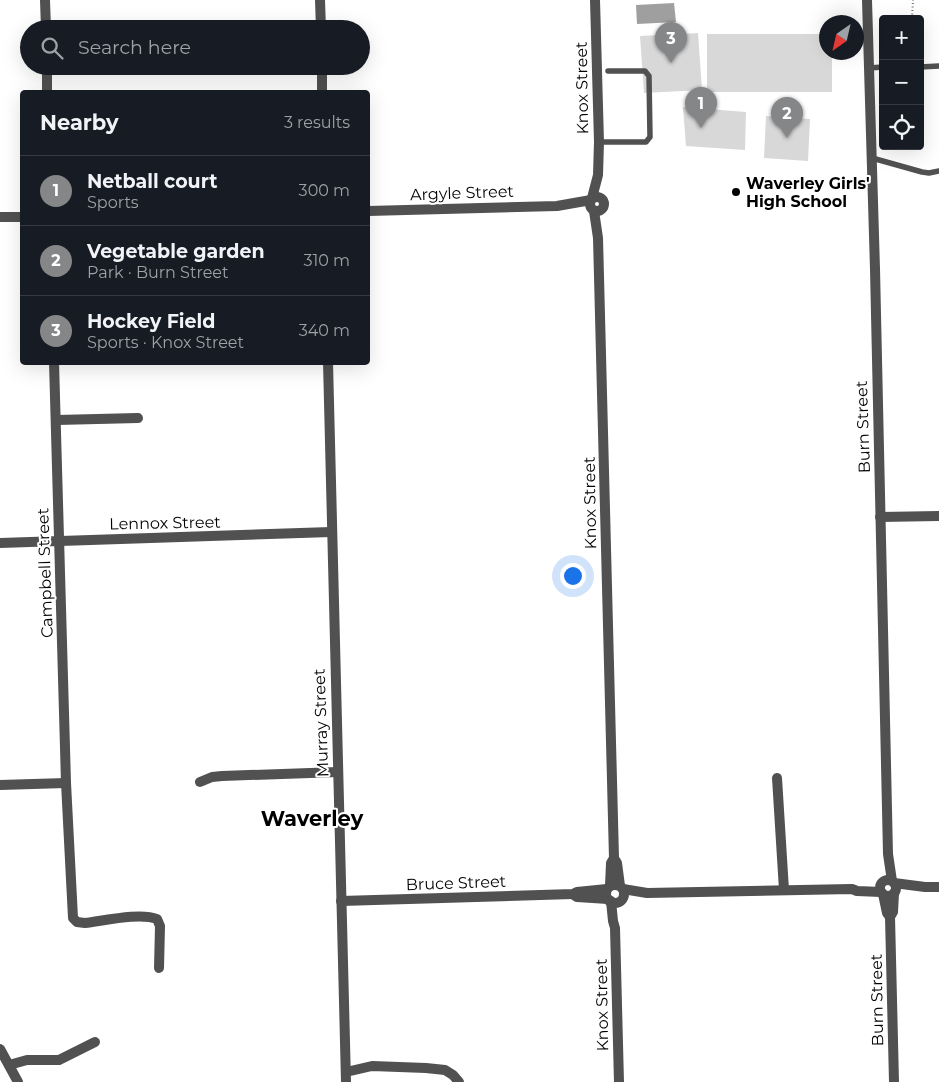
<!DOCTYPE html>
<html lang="en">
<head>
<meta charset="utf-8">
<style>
  :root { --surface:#171b24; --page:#20242c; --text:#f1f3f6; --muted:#9ea1a6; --line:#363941; --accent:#858687 }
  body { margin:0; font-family:Montserrat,sans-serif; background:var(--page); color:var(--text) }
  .controls { position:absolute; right:15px; top:15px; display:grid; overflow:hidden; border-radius:5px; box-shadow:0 5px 20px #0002 }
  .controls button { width:45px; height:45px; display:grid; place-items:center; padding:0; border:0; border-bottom:1px solid var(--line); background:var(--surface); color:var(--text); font:25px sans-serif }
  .compass { position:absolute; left:819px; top:15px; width:45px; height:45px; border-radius:50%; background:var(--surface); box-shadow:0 5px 20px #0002; rotate:214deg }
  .you { position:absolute; left:572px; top:575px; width:18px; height:18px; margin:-12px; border:4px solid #fff; border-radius:50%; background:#1a73e8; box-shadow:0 0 0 8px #1a73e833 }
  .badge { display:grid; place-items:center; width:32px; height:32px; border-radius:50%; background:var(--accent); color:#fff; font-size:16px; font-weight:700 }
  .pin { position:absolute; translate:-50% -41px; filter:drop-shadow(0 1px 2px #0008) }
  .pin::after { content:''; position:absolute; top:26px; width:18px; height:15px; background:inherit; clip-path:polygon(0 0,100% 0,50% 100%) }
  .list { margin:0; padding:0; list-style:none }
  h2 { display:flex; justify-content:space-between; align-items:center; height:65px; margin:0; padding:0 20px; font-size:21px }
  h2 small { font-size:16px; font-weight:400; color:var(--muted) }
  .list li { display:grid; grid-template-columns:32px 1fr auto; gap:15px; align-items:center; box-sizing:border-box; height:70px; padding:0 20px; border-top:1px solid var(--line) }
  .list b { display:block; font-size:19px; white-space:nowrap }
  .list p { margin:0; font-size:16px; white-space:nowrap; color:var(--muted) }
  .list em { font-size:16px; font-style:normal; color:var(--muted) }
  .icon { flex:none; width:28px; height:28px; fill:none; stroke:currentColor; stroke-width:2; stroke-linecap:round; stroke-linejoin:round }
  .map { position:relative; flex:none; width:939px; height:1082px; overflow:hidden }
  .search { position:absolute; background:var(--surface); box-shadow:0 5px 20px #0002; left:20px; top:20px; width:350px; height:55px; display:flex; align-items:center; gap:12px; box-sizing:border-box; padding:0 18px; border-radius:28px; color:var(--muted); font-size:19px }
  .panel { position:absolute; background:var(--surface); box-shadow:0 5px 20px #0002; left:20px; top:90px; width:350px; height:275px; border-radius:5px }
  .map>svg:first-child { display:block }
  .green { fill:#d8d8d8 }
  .water { fill:#9f9f9f }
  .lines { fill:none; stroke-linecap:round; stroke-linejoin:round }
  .path { stroke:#737373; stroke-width:2; stroke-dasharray:1 2.5; stroke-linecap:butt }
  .lane { stroke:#515151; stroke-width:5.5 }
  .street { stroke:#515151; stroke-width:10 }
  .poi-dot { fill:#000; stroke:#fff; stroke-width:2 }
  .labels { text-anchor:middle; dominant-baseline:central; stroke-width:4; stroke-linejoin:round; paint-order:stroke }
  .street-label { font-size:16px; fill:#000; stroke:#fff }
  .poi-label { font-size:16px; font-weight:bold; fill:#000; stroke:#fff; text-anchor:start }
  .district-label { font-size:21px; font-weight:bold; fill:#000; stroke:#fff }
</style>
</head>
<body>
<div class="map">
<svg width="939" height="1082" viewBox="0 0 939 1082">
  <rect width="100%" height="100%" fill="#fff"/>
  <!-- green -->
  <g class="green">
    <polygon points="698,33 702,90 644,93 640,36"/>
    <polygon points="707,34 826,34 826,52 832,53 832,92 707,92"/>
    <polygon points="683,107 746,112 745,150 686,146"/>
    <polygon points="766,116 810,119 808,161 764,158"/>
  </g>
  <!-- water -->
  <polygon class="water" points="674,3 676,22 637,24 636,5"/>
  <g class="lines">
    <!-- path -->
    <polyline class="path" points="912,18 913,0"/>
    <!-- lane -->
    <g class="lane">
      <polyline points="920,67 939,66"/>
      <polyline points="869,68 883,67"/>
      <polyline points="599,142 646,142 650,137 649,76 645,71 608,71"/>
      <polyline points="872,158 922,172 929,173 939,171"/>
    </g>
    <!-- street -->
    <g class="street">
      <polyline points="45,0 46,29"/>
      <polyline points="320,0 321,29"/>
      <polyline points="867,0 875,269 888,854 892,881"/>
      <polyline points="47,66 47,92"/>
      <polyline points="322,66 322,92"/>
      <circle cx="597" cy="204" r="7"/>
      <polyline points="592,198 598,175 599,142 595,0"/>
      <polyline points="368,211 557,206 591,200"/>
      <polyline points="594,211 598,238 614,858 611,863 610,886"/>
      <polyline points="0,217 22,217"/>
      <path d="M54,362l12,421 7,135 4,4 8,1c18,-2 55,-11 72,-4l3,7 -1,42"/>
      <polyline points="328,362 346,1082"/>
      <polyline points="57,420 138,418"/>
      <polyline points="880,517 939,516"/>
      <polyline points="0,543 331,532"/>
      <polyline points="777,778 784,890"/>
      <polyline points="200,782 212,777 222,776 338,772"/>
      <polyline points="0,785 66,783"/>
      <polyline points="614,858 617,863 620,886"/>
      <circle cx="888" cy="888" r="8"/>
      <polyline points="894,883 925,887 939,887"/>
      <circle cx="615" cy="894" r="9"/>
      <polyline points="623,889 647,893 852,889 857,891 881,892"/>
      <polyline points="883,894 887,913 890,917"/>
      <polyline points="574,895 577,897 608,899"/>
      <polyline points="341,901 573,894 577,892 607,889"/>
      <polyline points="611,901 613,921 615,928 619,1082"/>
      <polyline points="0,1049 18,1082"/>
      <polyline points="9,1065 27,1060 59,1060 95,1042"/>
      <polyline points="346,1072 372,1066 426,1068 445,1070 453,1075 459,1082"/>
      <polyline points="894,1082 890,917 893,912 894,893"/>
    </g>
  </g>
  <!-- markers -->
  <circle class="poi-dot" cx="736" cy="192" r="5"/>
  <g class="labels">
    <!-- street labels -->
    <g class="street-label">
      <text transform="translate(582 88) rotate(-91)">Knox Street</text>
      <text transform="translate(462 193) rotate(-2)">Argyle Street</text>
      <text transform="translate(863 427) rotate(-92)">Burn Street</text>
      <text transform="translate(590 503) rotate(-91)">Knox Street</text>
      <text transform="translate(165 523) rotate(-1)">Lennox Street</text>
      <text transform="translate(45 573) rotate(-92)">Campbell Street</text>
      <text transform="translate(321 723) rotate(-92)">Murray Street</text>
      <text transform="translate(456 883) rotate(-2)">Bruce Street</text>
      <text transform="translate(877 1000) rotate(-91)">Burn Street</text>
      <text transform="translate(602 1005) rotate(-91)">Knox Street</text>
    </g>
    <!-- poi labels -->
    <g class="poi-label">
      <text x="746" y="183">Waverley Girls'<tspan x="746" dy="18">High School</tspan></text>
    </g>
    <!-- district labels -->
    <g class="district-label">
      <text x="312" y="818">Waverley</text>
    </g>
  </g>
</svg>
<div class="controls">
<button>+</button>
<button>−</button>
<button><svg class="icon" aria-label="locate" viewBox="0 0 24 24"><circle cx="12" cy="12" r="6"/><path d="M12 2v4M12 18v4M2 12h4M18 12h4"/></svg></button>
</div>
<svg class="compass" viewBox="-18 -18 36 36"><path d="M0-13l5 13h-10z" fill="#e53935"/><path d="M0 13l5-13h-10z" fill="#9ea1a6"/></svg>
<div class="you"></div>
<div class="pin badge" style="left:701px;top:128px">1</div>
<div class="pin badge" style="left:787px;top:138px">2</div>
<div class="pin badge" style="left:671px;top:63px">3</div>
<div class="search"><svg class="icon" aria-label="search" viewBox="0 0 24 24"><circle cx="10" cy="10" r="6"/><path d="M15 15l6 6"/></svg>Search here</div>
<section class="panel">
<h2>Nearby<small>3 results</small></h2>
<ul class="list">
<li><span class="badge">1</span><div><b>Netball court</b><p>Sports</p></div><em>300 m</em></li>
<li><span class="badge">2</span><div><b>Vegetable garden</b><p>Park · Burn Street</p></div><em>310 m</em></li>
<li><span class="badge">3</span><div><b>Hockey Field</b><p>Sports · Knox Street</p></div><em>340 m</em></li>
</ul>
</section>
</div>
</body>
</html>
